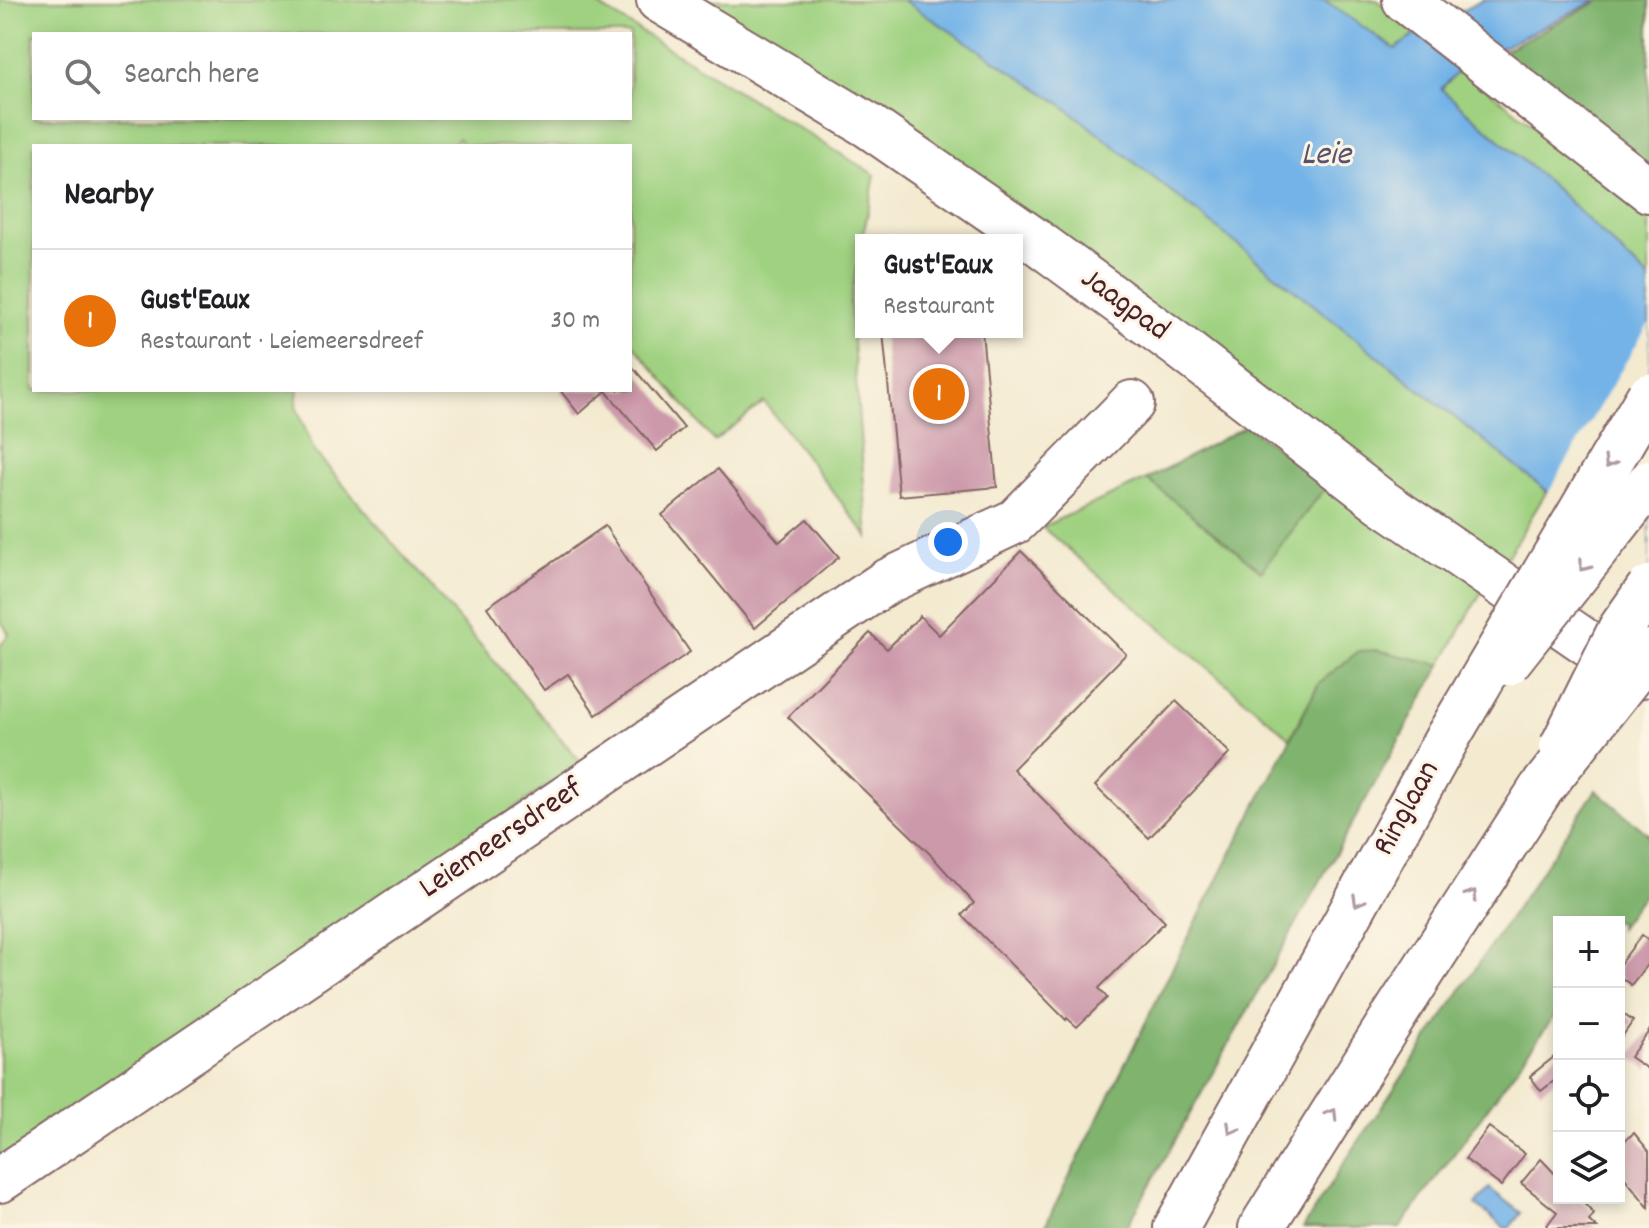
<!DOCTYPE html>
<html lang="en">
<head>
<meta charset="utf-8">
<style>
  :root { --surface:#fff; --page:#f2f2f2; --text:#202124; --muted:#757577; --line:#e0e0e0; --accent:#db2777 }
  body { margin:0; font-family:Dekko,sans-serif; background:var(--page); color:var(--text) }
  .controls { position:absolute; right:24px; bottom:24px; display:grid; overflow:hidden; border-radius:0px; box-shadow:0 4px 12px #0003 }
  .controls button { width:72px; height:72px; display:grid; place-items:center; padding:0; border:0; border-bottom:2px solid var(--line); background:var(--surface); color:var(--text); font:40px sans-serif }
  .you { position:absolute; left:948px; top:542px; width:28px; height:28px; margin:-20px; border:6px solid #fff; border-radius:50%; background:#1a73e8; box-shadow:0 0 0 12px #1a73e833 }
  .badge { display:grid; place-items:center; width:52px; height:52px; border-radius:50%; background:var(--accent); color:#fff; font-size:26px; font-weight:700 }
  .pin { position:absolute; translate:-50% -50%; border:4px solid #fff; box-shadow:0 2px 8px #0006 }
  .popup { position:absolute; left:855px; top:234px; width:168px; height:104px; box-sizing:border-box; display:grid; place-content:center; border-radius:0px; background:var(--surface); filter:drop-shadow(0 2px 6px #0005); font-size:26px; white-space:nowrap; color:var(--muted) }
  .popup b { font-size:30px; color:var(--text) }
  .popup::after { content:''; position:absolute; left:50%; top:100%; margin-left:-16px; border:16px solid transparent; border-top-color:var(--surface) }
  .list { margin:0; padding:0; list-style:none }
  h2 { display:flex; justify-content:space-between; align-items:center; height:104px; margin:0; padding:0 32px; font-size:34px }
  h2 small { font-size:26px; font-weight:400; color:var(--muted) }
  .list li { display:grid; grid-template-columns:52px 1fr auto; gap:24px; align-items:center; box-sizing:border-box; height:144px; padding:0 32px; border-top:2px solid var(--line) }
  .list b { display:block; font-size:30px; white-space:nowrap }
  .list p { margin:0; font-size:26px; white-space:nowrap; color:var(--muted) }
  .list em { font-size:26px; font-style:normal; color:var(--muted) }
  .icon { flex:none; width:44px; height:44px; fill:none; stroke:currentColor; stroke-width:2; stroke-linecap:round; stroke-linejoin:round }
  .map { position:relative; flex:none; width:1649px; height:1228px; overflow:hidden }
  .search { position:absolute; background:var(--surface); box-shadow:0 4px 12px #0003; left:32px; top:32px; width:600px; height:88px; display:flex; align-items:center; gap:20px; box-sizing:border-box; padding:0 28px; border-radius:0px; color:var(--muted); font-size:30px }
  .panel { position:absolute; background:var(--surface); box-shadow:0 4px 12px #0003; left:32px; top:144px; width:600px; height:248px; border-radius:0px }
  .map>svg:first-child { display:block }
  .green { fill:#9fd180; stroke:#747856; stroke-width:2; fill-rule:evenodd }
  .forest { fill:#7fb36e; stroke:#64694c; stroke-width:2 }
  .water { fill:#73b3e7; stroke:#5e6989; stroke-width:2 }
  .pier { fill:#f3ead0 }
  .building { fill:#c9a }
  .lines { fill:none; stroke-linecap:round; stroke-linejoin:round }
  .minor-casing { stroke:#856665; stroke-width:48 }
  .highway-casing { stroke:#856665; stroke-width:48 }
  .minor { stroke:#fff; stroke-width:44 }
  .highway { stroke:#fff; stroke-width:44 }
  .minor-bridge-casing { stroke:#856665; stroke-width:48; stroke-linecap:butt }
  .highway-bridge-casing { stroke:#856665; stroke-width:48; stroke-linecap:butt }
  .minor-bridge { stroke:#fff; stroke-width:44 }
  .highway-bridge { stroke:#fff; stroke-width:44 }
  .oneway { stroke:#ae9aa0 }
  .labels { text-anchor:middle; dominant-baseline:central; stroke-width:6; stroke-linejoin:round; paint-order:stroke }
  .street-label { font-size:32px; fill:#4a1f2b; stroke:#fcf5e5 }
  .water-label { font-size:34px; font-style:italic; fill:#58536d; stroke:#fcf5e5 }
</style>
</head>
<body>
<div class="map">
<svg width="1649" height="1228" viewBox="0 0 1649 1228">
  <rect width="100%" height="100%" fill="#fcf5e5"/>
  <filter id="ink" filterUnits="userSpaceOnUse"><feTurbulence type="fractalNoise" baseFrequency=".0125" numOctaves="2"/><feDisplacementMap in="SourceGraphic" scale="16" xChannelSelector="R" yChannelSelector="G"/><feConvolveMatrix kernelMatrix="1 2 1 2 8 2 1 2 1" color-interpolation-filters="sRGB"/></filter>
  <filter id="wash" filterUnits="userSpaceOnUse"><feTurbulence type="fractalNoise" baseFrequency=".006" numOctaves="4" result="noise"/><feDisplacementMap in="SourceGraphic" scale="32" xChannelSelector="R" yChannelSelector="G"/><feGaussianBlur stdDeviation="1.8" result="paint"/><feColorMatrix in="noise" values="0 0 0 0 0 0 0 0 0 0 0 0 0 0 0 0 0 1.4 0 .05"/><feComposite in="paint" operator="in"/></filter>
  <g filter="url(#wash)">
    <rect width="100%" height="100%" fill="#f3ead0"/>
    <!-- green -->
    <g class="green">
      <path d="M0,0h589l286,175 -25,128 18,234 -104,-135 -50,39 -84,-100v-195h-166l-6,-8 -7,8h-417v244h264l-2,16 18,45 267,311 -581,405v-521l9,-12 -9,-14zM34,34h596v84h-596z"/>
      <polygon points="687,0 903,0 1060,103 1547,491 1501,567"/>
      <polygon points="1324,0 1377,0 1419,32 1395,49"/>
      <polygon points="1461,68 1649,217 1649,279 1557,190 1441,89"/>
      <polygon points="1147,479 1261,570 1328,484 1484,587 1441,665 1376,650 1319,683 1290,738 1042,527"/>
    </g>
    <!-- forest -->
    <g class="forest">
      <polygon points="1601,0 1649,0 1649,173 1493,56"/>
      <polygon points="1246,426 1328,484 1261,571 1147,479"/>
      <polygon points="1376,650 1441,665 1126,1228 1044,1228 1172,969 1319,683 1359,651"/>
      <polygon points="1596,790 1649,835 1649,887 1619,928 1619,922 1559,922 1559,1010 1400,1228 1303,1228 1340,1169"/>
    </g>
    <!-- water -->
    <g class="water">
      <polygon points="903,0 1324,0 1395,49 1419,32 1483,0 1597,0 1462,67 1441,89 1557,190 1649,279 1649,590 1547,491 1060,103"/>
      <polygon points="1489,1188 1521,1213 1509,1228 1505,1228 1476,1205"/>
    </g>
    <!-- pier -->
    <polygon class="pier" points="1649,323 1649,594 1546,496"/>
    <g id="blocks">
      <!-- building -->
      <g class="building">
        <polygon points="883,332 982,332 997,487 899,496"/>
        <polygon points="630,364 684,428 657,451 606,391 579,414 560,390 630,390"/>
        <polygon points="718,469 779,542 807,519 839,557 755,628 662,515"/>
        <polygon points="605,526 690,652 596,715 568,674 544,690 487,607"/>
        <polygon points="1021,551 1126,654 1013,769 1165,922 1099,988 1107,998 1077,1027 1067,1018 1066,1020 962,915 974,903 930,854 788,717 870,633 887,649 920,616 939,635"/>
        <polygon points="1176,701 1230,753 1149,838 1095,786"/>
        <polygon points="1642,935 1649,940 1649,962 1631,985 1619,976 1619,965"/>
        <polygon points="1619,1011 1633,1021 1619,1041"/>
        <polygon points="1649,1031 1649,1070 1630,1057"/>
        <polygon points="1559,1053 1559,1077 1541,1091 1530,1076"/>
        <polygon points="1489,1127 1525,1154 1501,1186 1465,1159"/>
        <polygon points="1634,1133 1649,1151 1649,1208 1619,1171 1619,1145"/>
        <polygon points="1541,1159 1559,1178 1559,1198 1579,1198 1594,1214 1589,1221 1597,1228 1545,1228 1557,1212 1521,1183"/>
      </g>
    </g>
  </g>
  <g filter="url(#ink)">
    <use href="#blocks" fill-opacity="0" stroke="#856665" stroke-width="2"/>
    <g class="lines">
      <defs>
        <g id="minor">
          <polyline points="659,0 869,126 1033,239 1179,346 1382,502 1637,677"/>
          <polyline points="1405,0 1649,190"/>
          <polyline points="0,1180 886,582 1016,521 1132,403"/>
        </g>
        <g id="highway">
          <polyline points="1176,1228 1449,735"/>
          <polyline points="1261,1228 1385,1030 1541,789"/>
        </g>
      </defs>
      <!-- minor casing -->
      <use href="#minor" class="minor-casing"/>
      <!-- highway casing -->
      <use href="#highway" class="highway-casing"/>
      <!-- minor -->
      <use href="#minor" class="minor"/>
      <!-- highway -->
      <use href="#highway" class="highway"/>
      <defs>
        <g id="minor-bridge">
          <polyline points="1507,663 1649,483"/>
          <polyline points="1562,747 1621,628 1649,588"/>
        </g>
        <g id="highway-bridge">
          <polyline points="1449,735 1649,396"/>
          <polyline points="1541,789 1649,652"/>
        </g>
      </defs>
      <!-- minor-bridge casing -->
      <use href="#minor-bridge" class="minor-bridge-casing"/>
      <!-- highway-bridge casing -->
      <use href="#highway-bridge" class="highway-bridge-casing"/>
      <!-- minor-bridge -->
      <use href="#minor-bridge" class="minor-bridge"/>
      <!-- highway-bridge -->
      <use href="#highway-bridge" class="highway-bridge"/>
    </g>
    <!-- one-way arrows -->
    <defs><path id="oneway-chevron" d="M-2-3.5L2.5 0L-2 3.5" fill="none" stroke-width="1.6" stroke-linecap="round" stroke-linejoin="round" transform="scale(2)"/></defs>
    <g class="oneway">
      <use href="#oneway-chevron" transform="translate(1609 463) rotate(121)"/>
      <use href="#oneway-chevron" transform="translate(1584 566) rotate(128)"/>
      <use href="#oneway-chevron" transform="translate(1472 895) rotate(-57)"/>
      <use href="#oneway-chevron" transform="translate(1358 901) rotate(119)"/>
      <use href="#oneway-chevron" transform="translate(1332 1114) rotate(-58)"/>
      <use href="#oneway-chevron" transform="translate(1232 1129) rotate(119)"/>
    </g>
  </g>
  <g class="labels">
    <!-- street labels -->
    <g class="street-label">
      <text transform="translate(1124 306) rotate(36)">Jaagpad</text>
      <text transform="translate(1408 809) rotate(-61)">Ringlaan</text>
      <text transform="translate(502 840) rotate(-34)">Leiemeersdreef</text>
    </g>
    <!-- water labels -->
    <g class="water-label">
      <text x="1326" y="156">Leie</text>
    </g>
  </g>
</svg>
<div class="controls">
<button>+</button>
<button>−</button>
<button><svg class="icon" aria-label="locate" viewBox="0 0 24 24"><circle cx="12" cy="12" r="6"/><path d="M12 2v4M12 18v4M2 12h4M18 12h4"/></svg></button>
<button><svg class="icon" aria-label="layers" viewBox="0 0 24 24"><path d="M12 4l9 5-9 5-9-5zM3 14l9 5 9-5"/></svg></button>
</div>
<div class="you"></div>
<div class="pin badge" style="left:939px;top:394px;background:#e8710a">1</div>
<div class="popup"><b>Gust'Eaux</b>Restaurant</div>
<div class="search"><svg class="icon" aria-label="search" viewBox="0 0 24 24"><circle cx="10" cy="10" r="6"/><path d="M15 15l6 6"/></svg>Search here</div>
<section class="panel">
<h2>Nearby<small></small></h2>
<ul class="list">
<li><span class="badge" style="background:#e8710a">1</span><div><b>Gust'Eaux</b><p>Restaurant · Leiemeersdreef</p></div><em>30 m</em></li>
</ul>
</section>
</div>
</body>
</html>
